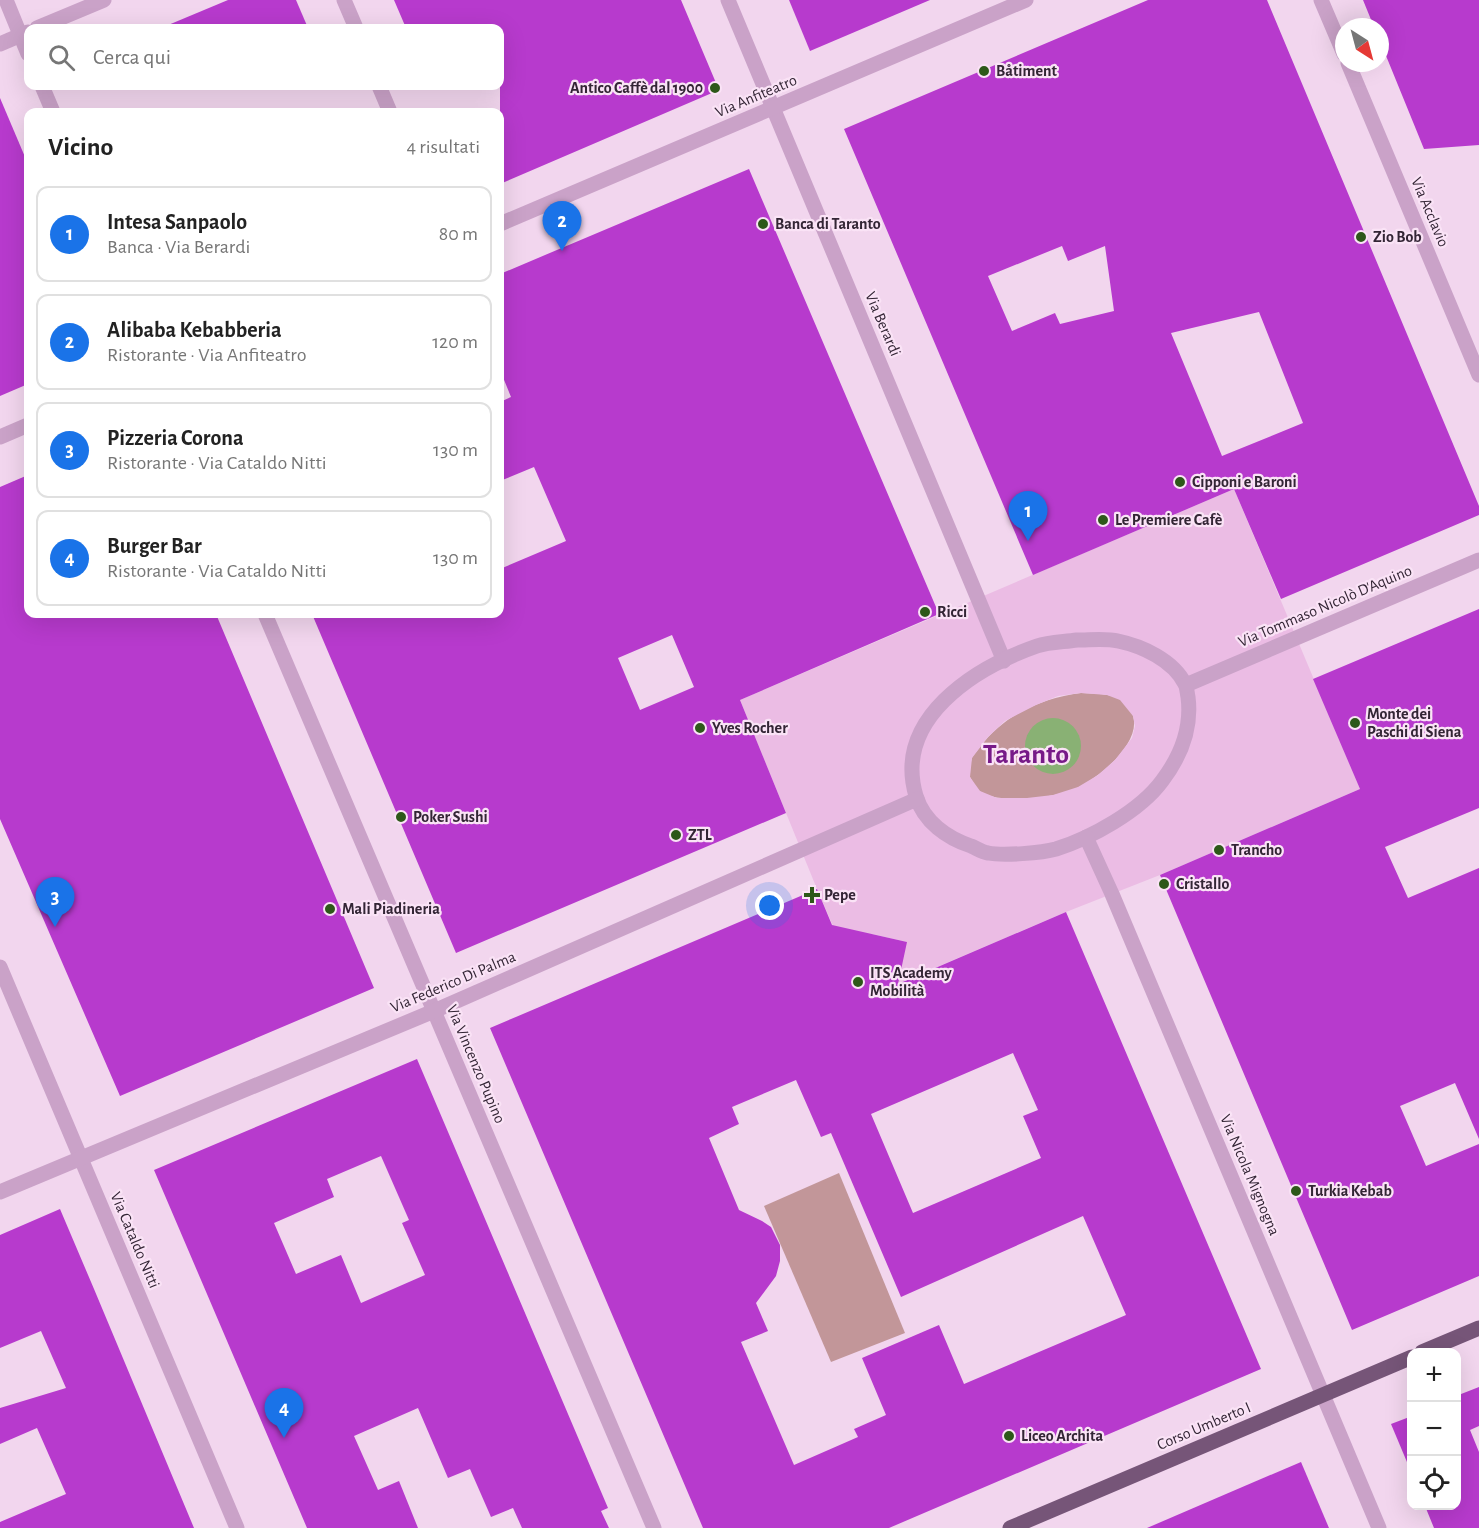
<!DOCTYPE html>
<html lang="it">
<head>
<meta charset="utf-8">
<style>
  :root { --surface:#fff; --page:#f6f6f6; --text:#222; --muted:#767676; --line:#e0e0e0; --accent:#1a73e8 }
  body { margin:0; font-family:"Alegreya Sans",sans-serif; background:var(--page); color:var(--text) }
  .controls { position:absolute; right:18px; bottom:18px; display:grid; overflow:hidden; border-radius:12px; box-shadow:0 6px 24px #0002 }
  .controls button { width:54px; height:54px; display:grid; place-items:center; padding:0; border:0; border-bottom:2px solid var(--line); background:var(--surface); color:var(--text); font:30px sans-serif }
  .compass { position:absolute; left:1335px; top:18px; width:54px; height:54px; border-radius:50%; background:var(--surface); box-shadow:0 6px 24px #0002; rotate:144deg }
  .you { position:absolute; left:770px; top:906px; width:21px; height:21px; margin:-15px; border:4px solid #fff; border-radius:50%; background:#1a73e8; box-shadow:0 0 0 9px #1a73e833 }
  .badge { display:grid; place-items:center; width:39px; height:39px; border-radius:50%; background:var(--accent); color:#fff; font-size:20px; font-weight:700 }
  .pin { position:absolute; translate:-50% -50px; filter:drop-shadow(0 2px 3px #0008) }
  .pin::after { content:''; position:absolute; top:32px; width:21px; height:18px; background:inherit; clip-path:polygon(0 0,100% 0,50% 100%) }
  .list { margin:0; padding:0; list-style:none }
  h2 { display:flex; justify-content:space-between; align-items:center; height:78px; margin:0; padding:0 24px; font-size:26px }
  h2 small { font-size:20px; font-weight:400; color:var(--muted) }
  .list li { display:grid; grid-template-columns:39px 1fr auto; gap:18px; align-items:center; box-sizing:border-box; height:96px; margin:0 12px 12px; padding:0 12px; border:2px solid var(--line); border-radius:12px }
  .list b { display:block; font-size:22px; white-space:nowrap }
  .list p { margin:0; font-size:20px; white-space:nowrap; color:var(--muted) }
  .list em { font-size:20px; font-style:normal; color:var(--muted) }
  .icon { flex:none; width:33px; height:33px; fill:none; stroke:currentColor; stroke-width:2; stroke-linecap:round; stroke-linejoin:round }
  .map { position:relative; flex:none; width:1479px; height:1528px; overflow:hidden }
  .search { position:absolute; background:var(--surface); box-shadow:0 6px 24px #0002; left:24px; top:24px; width:480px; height:66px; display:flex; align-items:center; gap:15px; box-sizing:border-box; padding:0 21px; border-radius:12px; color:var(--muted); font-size:22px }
  .panel { position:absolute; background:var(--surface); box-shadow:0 6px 24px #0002; left:24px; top:108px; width:480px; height:510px; border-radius:12px }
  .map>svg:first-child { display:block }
  .green { fill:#c29699 }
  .plaza { fill:#ebbce4; fill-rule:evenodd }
  .water { fill:#89b174 }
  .building { fill:#b73acd; fill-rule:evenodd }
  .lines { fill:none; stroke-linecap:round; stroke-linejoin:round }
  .minor { stroke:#caa2c8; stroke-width:15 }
  .major { stroke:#765578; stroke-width:15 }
  .poi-dot { fill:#2d5819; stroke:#fae3f6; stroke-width:2 }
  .labels { text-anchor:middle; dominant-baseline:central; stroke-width:4.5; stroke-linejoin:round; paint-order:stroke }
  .poi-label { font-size:16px; font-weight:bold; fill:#332535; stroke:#fae3f6; text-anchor:start }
  .street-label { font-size:16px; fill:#332535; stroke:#fae3f6 }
  .town-label { font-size:28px; font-weight:bold; fill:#771a88; stroke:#fae3f6 }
</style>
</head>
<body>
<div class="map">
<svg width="1479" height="1528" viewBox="0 0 1479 1528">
  <rect width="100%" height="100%" fill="#f2d6ee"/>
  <!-- green -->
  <g class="green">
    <path d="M1081,693c13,1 30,0 40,7 38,28 -16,74 -42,87 -22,11 -76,18 -98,5 -5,-3 -8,-10 -11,-15 0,-5 0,-13 2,-19 1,-3 6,-8 8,-11 24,-32 62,-49 101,-54z"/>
    <polygon points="839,1173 905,1333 831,1362 764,1206"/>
  </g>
  <!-- plaza -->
  <path class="plaza" d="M1234,489l126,300 -200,86 -94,37 -202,86 -47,-109 -77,-189zM1081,693l26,2 13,5 13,16 2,10 -3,12 -17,22 -17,15 -20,12 -25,8 -26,3h-30l-17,-7 -10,-14 2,-19 16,-21 17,-16 31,-16 22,-9zM872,934l35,8 -40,14z"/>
  <!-- water -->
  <circle class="water" cx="1053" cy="746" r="28"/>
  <!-- building -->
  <g class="building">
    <polygon points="228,0 296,0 308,28 161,28"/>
    <polygon points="394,0 681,0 719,90 500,184 500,28 406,28"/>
    <polygon points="789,0 930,0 810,51"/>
    <path d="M1148,0h119l212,506v9l-198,84 -47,-110 -201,86 -189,-446zM1062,246l6,15 37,-15 9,65 -54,13 -5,-11 -43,18 -24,-55zM1259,312l44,111 -81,33 -51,-123z"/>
    <polygon points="1363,0 1479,0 1479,145 1424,149 1380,41 1380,27 1374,27"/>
    <polygon points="0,98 28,164 28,384 0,396"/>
    <path d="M749,169l190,445 -199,86 46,113 -330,140 -144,-339h188v-45l66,-28 -32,-74 -34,14v-79l11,-5 -11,-27v-96zM672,635l22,52 -54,23 -22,-52z"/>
    <polygon points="28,475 28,614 216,614 374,988 120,1096 0,819 0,487"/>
    <polygon points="1479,609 1479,808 1385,847 1408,898 1479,868 1479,1139 1455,1083 1400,1106 1426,1166 1479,1144 1479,1276 1352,1330 1160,875 1360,789 1313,679"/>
    <path d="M817,889l15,36 75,17 -9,42 168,-72 195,457 -372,159h-186l-213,-500zM1013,1053l25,57 -15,6 18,42 -128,55 -42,-99zM796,1080l25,57 10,-4 70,164 182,-81 43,99 -162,69 -25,-59 -77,33 24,57 -32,14 4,8 -64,28 -53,-123 27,-11 -12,-28 20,-27 4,-15v-16l-9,-18 -9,-6 -23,-11 -30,-72 30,-14 -7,-17z"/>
    <path d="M417,1059l191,449 -7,3 8,17h-87l-9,-20 -22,9 -21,-48 -22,9 -30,-70 -64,28 24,54 21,-9 19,47h-111l-153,-358zM381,1156l28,64 -7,3 23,52 -64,28 -20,-48 -45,19 -22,-51 60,-26 -7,-18z"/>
    <polygon points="60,1209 94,1289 194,1528 0,1528 0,1522 66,1494 37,1428 0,1444 0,1408 66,1388 41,1331 0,1348 0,1235"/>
    <polygon points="1479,1387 1479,1426 1470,1430 1479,1452 1479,1528 1434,1528 1425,1506 1456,1506 1456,1396"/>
    <polygon points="1412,1416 1412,1474 1391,1424"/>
    <polygon points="1301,1462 1329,1528 1147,1528 1226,1494"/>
  </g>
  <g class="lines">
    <!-- minor -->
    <g class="minor">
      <polyline points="6,0 28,54"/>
      <polyline points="344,0 356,28"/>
      <polyline points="728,0 1004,661"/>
      <polyline points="1321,0 1344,54"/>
      <polyline points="37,28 104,0"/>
      <polyline points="0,44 28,32"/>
      <polyline points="1348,63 1479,375"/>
      <polyline points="42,86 53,112"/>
      <polyline points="379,86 390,112"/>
      <polyline points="500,224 1026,0"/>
      <polyline points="0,437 28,425"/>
      <polyline points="265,614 654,1528"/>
      <path d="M1077,640c13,0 29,-2 41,1 24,5 55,19 67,43 2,3 2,9 3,13 4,31 -7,59 -26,84 -22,30 -71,57 -106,68 -14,4 -53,7 -68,4 -6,-1 -12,-5 -17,-7 -24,-8 -47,-24 -55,-50 -23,-77 58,-128 121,-150 12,-4 27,-4 40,-6z"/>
      <polyline points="1186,685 1479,560"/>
      <polyline points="1086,837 1112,894 1379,1528"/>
      <polyline points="0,967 237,1528"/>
      <polyline points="0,1192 434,1011 917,799"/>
    </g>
    <!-- major -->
    <g class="major">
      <polyline points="1422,1352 1479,1328"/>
      <polyline points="1010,1528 1412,1357"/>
    </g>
  </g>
  <!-- markers -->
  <g class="poi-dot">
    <circle cx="984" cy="71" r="6"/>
    <circle cx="715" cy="88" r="6"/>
    <circle cx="763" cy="224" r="6"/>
    <circle cx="1361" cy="237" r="6"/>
    <circle cx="1180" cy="482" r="6"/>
    <circle cx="1103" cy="520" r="6"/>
    <circle cx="925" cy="612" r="6"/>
    <circle cx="1355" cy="723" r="6"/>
    <circle cx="700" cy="728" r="6"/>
    <circle cx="401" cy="817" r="6"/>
    <circle cx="676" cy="835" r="6"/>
    <circle cx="1219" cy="850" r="6"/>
    <circle cx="1164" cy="884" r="6"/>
    <path d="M809 886h6v6h6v6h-6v6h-6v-6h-6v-6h6z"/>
    <circle cx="330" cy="909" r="6"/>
    <circle cx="858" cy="982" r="6"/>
    <circle cx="1296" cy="1191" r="6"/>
    <circle cx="1009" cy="1436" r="6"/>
  </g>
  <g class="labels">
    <!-- poi labels -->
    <g class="poi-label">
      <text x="996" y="71">Båtiment</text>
      <text x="703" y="88" text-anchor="end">Antico Caffè dal 1900</text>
      <text x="775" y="224">Banca di Taranto</text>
      <text x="1373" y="237">Zio Bob</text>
      <text x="1192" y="482">Cipponi e Baroni</text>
      <text x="1115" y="520">Le Premiere Cafè</text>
      <text x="937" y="612">Ricci</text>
      <text x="1367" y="714">Monte dei<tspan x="1367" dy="18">Paschi di Siena</tspan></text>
      <text x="712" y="728">Yves Rocher</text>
      <text x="413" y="817">Poker Sushi</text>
      <text x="688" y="835">ZTL</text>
      <text x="1231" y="850">Trancho</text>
      <text x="1176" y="884">Cristallo</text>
      <text x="824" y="895">Pepe</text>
      <text x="342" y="909">Mali Piadineria</text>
      <text x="870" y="973">ITS Academy<tspan x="870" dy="18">Mobilità</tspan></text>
      <text x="1308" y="1191">Turkia Kebab</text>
      <text x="1021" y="1436">Liceo Archita</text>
    </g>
    <!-- street labels -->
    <g class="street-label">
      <text transform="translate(756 96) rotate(-23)">Via Anfiteatro</text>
      <text transform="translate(1430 212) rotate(67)">Via Acclavio</text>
      <text transform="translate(883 324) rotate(67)">Via Berardi</text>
      <text transform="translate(1325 606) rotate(-23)">Via Tommaso Nicolò D'Aquino</text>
      <text transform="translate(453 982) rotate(-23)">Via Federico Di Palma</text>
      <text transform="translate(476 1064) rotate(67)">Via Vincenzo Pupino</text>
      <text transform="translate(1250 1175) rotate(67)">Via Nicola Mignogna</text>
      <text transform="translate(135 1240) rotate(67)">Via Cataldo Nitti</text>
      <text transform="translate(1204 1426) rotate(-23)">Corso Umberto I</text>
    </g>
    <!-- town labels -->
    <g class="town-label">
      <text x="1026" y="755">Taranto</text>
    </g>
  </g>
</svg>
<div class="controls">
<button>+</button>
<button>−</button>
<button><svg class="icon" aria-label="locate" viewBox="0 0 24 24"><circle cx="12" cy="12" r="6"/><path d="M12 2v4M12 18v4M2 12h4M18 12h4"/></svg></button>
</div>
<svg class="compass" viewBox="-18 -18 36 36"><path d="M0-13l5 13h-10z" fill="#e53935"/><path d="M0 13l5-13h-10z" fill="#767676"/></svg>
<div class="you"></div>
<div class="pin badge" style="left:1028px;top:541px">1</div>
<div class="pin badge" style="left:562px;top:251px">2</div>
<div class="pin badge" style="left:55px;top:927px">3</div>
<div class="pin badge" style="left:284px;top:1438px">4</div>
<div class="search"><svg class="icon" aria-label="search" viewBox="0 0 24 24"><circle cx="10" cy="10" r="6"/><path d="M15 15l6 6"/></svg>Cerca qui</div>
<section class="panel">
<h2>Vicino<small>4 risultati</small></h2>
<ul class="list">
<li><span class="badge">1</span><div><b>Intesa Sanpaolo</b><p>Banca · Via Berardi</p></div><em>80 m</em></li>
<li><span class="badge">2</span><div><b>Alibaba Kebabberia</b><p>Ristorante · Via Anfiteatro</p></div><em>120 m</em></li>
<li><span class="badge">3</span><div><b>Pizzeria Corona</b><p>Ristorante · Via Cataldo Nitti</p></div><em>130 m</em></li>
<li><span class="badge">4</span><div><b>Burger Bar</b><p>Ristorante · Via Cataldo Nitti</p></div><em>130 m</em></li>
</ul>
</section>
</div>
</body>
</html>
